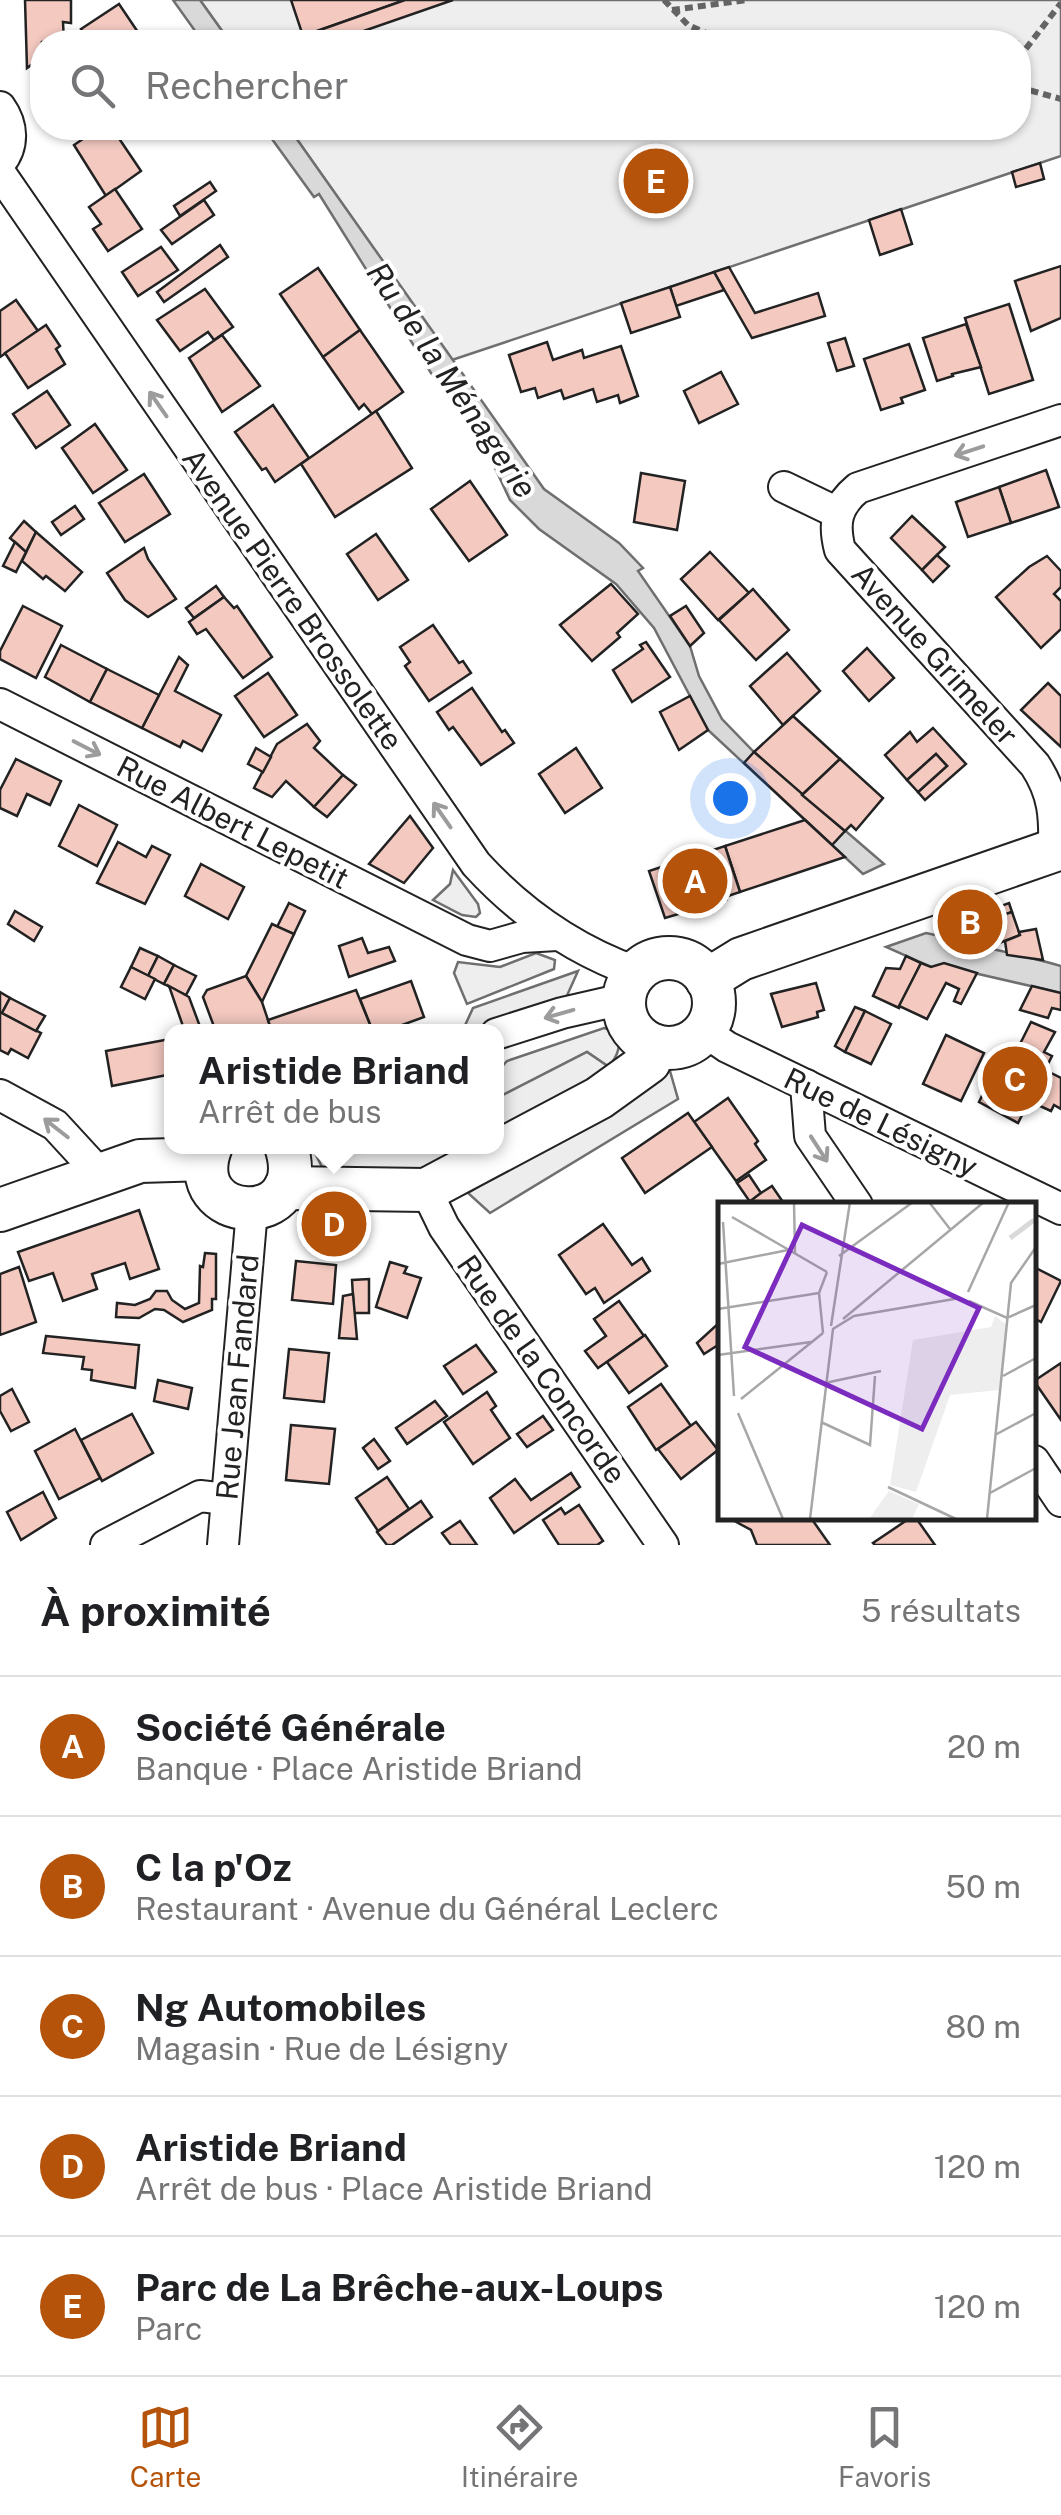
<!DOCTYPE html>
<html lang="fr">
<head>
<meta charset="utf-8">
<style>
  :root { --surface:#fff; --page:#f2f2f2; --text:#202124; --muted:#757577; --line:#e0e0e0; --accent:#b45309 }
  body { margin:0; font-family:"Public Sans",sans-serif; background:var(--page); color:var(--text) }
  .you { position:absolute; left:730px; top:798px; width:35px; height:35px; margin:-25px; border:8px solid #fff; border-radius:50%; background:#1a73e8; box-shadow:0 0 0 15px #1a73e833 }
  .badge { display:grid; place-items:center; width:65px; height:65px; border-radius:50%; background:var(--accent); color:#fff; font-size:32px; font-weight:700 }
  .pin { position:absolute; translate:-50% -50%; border:5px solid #fff; box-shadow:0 2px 10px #0006 }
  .popup { position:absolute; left:164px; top:1024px; width:340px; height:130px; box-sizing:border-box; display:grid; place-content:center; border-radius:20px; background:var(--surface); filter:drop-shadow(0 2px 8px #0005); font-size:32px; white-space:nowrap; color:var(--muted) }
  .popup b { font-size:38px; color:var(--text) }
  .popup::after { content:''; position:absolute; left:50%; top:100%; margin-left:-20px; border:20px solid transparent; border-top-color:var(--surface) }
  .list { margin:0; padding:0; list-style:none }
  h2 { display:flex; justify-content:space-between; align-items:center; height:130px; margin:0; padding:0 40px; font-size:42px }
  h2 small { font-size:32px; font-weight:400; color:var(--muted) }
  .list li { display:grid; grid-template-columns:65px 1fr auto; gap:30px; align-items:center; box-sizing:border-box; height:140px; padding:0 40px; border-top:2px solid var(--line) }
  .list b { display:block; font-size:38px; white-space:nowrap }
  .list p { margin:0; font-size:32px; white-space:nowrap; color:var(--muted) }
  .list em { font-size:32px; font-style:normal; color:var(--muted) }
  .icon { flex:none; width:55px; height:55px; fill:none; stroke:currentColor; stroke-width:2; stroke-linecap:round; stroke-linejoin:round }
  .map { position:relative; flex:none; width:1061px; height:1545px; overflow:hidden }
  .search { position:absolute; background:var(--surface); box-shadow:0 2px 8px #0004; left:30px; right:30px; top:30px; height:110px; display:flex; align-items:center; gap:25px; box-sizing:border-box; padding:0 35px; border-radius:40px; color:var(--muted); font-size:38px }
  .sheet { height:830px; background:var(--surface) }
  nav { display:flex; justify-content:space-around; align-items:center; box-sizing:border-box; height:140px; border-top:2px solid var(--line); background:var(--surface); font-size:28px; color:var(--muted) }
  nav a { display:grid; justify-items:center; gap:5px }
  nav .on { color:var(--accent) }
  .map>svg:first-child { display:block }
  .green { fill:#eee; stroke:#6f6f6f; stroke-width:2.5 }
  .parking { fill:#ededed; stroke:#6f6f6f; stroke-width:2.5 }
  .water { fill:#d9d9d9; stroke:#6f6f6f; stroke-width:2.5 }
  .building { fill:#f3c9c0; stroke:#222; stroke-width:2.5 }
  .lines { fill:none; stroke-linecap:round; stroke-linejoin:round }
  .street-casing { stroke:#222; stroke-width:34 }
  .secondary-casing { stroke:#222; stroke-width:46 }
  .path { stroke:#646464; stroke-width:6; stroke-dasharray:8 5; stroke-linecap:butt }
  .street { stroke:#fff; stroke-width:30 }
  .secondary { stroke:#fff; stroke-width:42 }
  .oneway { stroke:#9c9c9c }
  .labels { text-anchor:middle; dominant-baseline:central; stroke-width:8; stroke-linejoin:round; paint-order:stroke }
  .street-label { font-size:30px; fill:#222; stroke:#fff }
  .water-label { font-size:32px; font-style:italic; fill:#222; stroke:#fff }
  .inset-river { fill:none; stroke:#d9d9d9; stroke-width:5 }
  .inset-road { fill:none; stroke:#a7a7a7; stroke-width:2.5 }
  .view { fill:#7b2cbf; fill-opacity:0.15; stroke:#7b2cbf; stroke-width:5 }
  .inset-edge { fill:none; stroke:#222; stroke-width:5 }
</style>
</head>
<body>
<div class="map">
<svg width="1061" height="1545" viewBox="0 0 1061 1545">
  <rect width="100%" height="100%" fill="#fff"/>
  <!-- green -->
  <g class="green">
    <polygon points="200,0 1061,0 1061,156 452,360 289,128 1018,128 1018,42 230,42"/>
    <polygon points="453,870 478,904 480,913 476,917 462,915 433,900 450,884"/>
    <polygon points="536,953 555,960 554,969 467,1004 454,973 458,962 500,967"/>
    <path d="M604,1028l10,3c9,13 4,24 -5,36l-22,-15 -90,46v-26l10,-11z"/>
  </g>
  <!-- parking -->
  <g class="parking">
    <polygon points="578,971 565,1000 479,1031 462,1032 473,1008"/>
    <polygon points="587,1052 609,1067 607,1073 497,1137 497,1098"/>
    <polygon points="670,1071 678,1099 490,1213 468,1193"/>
    <polygon points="312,1147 480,1147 424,1170 324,1171"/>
  </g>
  <!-- water -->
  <g class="water">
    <polygon points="173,0 200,0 230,42 203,42"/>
    <polygon points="264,128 289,128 544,489 619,543 643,568 638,571 690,646 699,676 722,719 754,752 884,864 863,874 708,730 654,628 616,584 539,529 510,500 480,436 431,373 319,194 314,197"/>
    <path d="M926,933l33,7 3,5c9,-3 85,17 99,21v27l-100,-23 -30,-3 -45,-20z"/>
  </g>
  <!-- building -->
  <g class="building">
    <polygon points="25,0 71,0 71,23 63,22 64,42 42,42 42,57 27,68"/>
    <polygon points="291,0 405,0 303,36"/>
    <polygon points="405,0 453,0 332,42 306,42 303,36"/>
    <polygon points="119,4 144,41 90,42 81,29"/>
    <polygon points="99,128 112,128 141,171 106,196 74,145"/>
    <polygon points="1040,163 1044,179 1016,187 1012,172"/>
    <polygon points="210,182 216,191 180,216 174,206"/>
    <polygon points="115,189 142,229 108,251 93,229 101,224 89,207"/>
    <polygon points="204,200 214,215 172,244 161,230"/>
    <polygon points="901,209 912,244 880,255 869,220"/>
    <polygon points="220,245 228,257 164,302 157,292"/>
    <polygon points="161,247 178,270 138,296 122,272"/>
    <polygon points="1061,266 1061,318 1031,331 1015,281"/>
    <polygon points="729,267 755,313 818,293 825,316 752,338 714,272"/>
    <polygon points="318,268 360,330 323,357 280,294"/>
    <polygon points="714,272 724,290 676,306 670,287"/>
    <polygon points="670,287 680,317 631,333 621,303"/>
    <polygon points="205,289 233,327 214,340 208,332 180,351 157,320"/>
    <polygon points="16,300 38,331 0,357 0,311"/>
    <polygon points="1009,304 1033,380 989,394 965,318"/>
    <polygon points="966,324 981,367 952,374 953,376 937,381 923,338"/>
    <polygon points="46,325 60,346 56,349 65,364 28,388 5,353"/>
    <polygon points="360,330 403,392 372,414 364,404 359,409 323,357"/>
    <polygon points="222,335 260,386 222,412 189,358"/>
    <polygon points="845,338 854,366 837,371 828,343"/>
    <polygon points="547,342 553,360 582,350 584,358 621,346 638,396 620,403 618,395 597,402 593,389 564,399 561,390 538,398 535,388 521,392 509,355"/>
    <polygon points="909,344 925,390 901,398 903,403 881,410 864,359"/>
    <polygon points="721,372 738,404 699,423 684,391"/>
    <polygon points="47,391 70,425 36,448 13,414"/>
    <polygon points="273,405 309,458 275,482 266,468 262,470 235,432"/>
    <polygon points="376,411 412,468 335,517 301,464"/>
    <polygon points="95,424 127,470 93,493 62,448"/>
    <polygon points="1046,470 1059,507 1011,523 999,487"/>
    <polygon points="641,473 685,481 677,530 634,522"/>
    <polygon points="144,474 170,514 125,542 99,503"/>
    <polygon points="470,481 507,535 469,561 431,509"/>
    <polygon points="999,487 1011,523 968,537 956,502"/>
    <polygon points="75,506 84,519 61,535 52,522"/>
    <polygon points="912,516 945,547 922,570 891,538"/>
    <polygon points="24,521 36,532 26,552 10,538"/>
    <polygon points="36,532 82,572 65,591 46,576 43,579 22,561"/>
    <polygon points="376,534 408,580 378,600 347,554"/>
    <polygon points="15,542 26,552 16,572 3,566"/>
    <polygon points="144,548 148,559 176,599 148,617 125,600 107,573"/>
    <polygon points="710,552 749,593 718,620 681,579"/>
    <polygon points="937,555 949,566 933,582 922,570"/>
    <polygon points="1047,556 1061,571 1061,587 1054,594 1061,601 1061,629 1041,648 996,597 1029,567"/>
    <polygon points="611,584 638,614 617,633 620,637 592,661 560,625"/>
    <polygon points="216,586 224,597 194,618 186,608"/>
    <polygon points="753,589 789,630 756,660 719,620"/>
    <polygon points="224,597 234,608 237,606 272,657 243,678 206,629 197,634 189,622"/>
    <polygon points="23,606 62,626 36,678 0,659 0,651"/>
    <polygon points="686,606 704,633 690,646 670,616"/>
    <polygon points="433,625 459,663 463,661 471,673 429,701 405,666 410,662 400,647"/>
    <polygon points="646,642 670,677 632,702 613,670 643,649 640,645"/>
    <polygon points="61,645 107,669 90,702 45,677"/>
    <polygon points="867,648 894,678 869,701 843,671"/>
    <polygon points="787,653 820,691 783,725 750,686"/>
    <polygon points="179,657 188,665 175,691 221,715 202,751 183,741 180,747 142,728"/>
    <polygon points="107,669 159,695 142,728 90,702"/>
    <polygon points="268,673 297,715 264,737 235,696"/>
    <polygon points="1048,683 1061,696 1061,747 1021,710"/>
    <polygon points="472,688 502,732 505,730 514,743 481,765 453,727 449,730 437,712"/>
    <polygon points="690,696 708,730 679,750 660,712"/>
    <polygon points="793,716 840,759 802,795 754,752"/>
    <polygon points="307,724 320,741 314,748 343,775 314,807 286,781 272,797 254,788 277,744"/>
    <polygon points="933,728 966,764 925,800 918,792 947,766 936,754 907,780 885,755 910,732 917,742"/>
    <polygon points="256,748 271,757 263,772 248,764"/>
    <polygon points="576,748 602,788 565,813 539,774"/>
    <polygon points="754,752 845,831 832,845 744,763"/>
    <polygon points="936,754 947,766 918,792 907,780"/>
    <polygon points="16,759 61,781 50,805 27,794 17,816 0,808 0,790"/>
    <polygon points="840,759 883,798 856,830 851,825 845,831 802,795"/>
    <polygon points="343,775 356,785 327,817 314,807"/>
    <polygon points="79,805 117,825 97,866 59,846"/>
    <polygon points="410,816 433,848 404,883 369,864"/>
    <polygon points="805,820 845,857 740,892 725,846"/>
    <polygon points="118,842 146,857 152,846 170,855 145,904 97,883"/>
    <polygon points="725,846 740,892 725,897 726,900 665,918 649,871"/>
    <polygon points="201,864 244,887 228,919 185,896"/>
    <polygon points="289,903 305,911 294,934 277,927"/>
    <polygon points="1009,903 1012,912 957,930 954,923"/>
    <polygon points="15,911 42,927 34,941 8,924"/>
    <polygon points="1012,912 1020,935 989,947 986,938 961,945 957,930"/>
    <polygon points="272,924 294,934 262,1002 246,976"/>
    <polygon points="1036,929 1043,960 1007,955 1005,941 1020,935 1019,932"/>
    <polygon points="362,938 368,953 389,947 395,961 349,977 339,946"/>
    <polygon points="140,948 158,956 148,976 131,967"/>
    <polygon points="158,956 174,965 164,984 148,976"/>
    <polygon points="906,956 921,963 899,1008 873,996 886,968 900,969"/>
    <polygon points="921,963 931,967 944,963 977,973 961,1004 954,1001 959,989 946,983 927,1019 899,1006"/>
    <polygon points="174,965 196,976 186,995 164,984"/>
    <polygon points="131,967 155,979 145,999 121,987"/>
    <polygon points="246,976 262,1002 272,1032 216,1032 203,997 207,990"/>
    <polygon points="411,981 424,1017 383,1032 373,1032 360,999"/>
    <polygon points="816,983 824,1010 817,1012 818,1017 782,1027 771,994"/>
    <polygon points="169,986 189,997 202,1032 185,1032"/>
    <polygon points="1032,986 1061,993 1061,1010 1052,1008 1048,1018 1020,1010"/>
    <polygon points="356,990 373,1032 272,1032 268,1020"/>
    <polygon points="0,992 10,998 2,1013 41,1033 28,1058 11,1049 8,1054 0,1050"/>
    <polygon points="10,998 45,1016 36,1031 2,1013"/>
    <polygon points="855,1007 865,1011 845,1052 835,1046"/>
    <polygon points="865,1011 891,1024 871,1064 845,1052"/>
    <polygon points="1031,1022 1055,1032 1044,1052 1052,1056 1018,1123 979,1102 1005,1049 1015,1054"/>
    <polygon points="946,1035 984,1053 961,1101 923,1084"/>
    <polygon points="170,1039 172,1074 112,1086 106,1051"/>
    <polygon points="1047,1071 1061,1078 1061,1109 1054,1105 1051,1111 1031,1102"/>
    <polygon points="728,1098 758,1141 755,1144 766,1160 736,1181 694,1122"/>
    <polygon points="688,1113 712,1147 645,1193 622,1158"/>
    <polygon points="749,1175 761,1193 750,1202 737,1183"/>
    <polygon points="772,1186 785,1205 745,1205 761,1193"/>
    <polygon points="139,1210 159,1269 130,1279 125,1263 92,1274 97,1289 63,1301 53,1273 29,1281 18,1252"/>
    <polygon points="603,1224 632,1265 642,1258 650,1271 604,1303 595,1288 586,1294 559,1255"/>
    <polygon points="205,1253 216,1254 216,1299 212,1299 212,1310 183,1322 164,1310 155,1309 139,1318 116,1317 117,1303 135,1305 150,1299 156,1291 167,1291 172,1300 185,1309 199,1303 200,1266 203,1267"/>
    <polygon points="296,1261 336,1265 333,1304 292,1300"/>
    <polygon points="390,1262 407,1267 404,1273 421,1278 407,1318 376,1307"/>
    <polygon points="19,1267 36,1322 0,1335 0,1274"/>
    <polygon points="1034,1267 1061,1281 1041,1322 1034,1318"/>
    <polygon points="369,1279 369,1313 354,1313 352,1280"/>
    <polygon points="353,1294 357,1339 339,1338 343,1296"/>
    <polygon points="619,1301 644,1336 598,1368 585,1351 606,1336 594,1319"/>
    <polygon points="721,1321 721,1343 704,1354 697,1343"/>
    <polygon points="645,1335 667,1366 629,1393 607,1362"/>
    <polygon points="46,1336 139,1345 135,1388 91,1380 92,1370 82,1369 84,1357 43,1353"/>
    <polygon points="476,1345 496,1372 463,1394 444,1366"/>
    <polygon points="289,1349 329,1353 324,1402 284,1398"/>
    <polygon points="1061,1363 1061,1420 1034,1381"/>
    <polygon points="158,1380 192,1388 188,1409 154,1401"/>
    <polygon points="661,1384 691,1426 656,1450 628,1407"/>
    <polygon points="12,1389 29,1422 11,1431 0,1411 0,1396"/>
    <polygon points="487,1392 496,1406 491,1410 510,1438 473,1464 444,1422"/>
    <polygon points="435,1401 447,1416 407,1444 396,1428"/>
    <polygon points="132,1414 153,1453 102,1481 81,1440"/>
    <polygon points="543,1416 553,1430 527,1447 517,1434"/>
    <polygon points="696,1422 718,1450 681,1479 658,1449"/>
    <polygon points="291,1425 335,1429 329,1484 286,1480"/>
    <polygon points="75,1429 100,1478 59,1499 35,1451"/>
    <polygon points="374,1439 390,1461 378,1469 363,1448"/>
    <polygon points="571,1473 580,1487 514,1533 490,1498 515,1479 531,1500"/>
    <polygon points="387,1477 409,1509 378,1531 356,1498"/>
    <polygon points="43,1492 56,1518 21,1540 7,1512"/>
    <polygon points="421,1501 432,1517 392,1545 387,1545 377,1532"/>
    <polygon points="579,1505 603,1541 597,1545 559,1545 543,1520 561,1508 565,1514"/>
    <polygon points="729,1518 811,1518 830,1545 757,1545 751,1530"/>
    <polygon points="910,1518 916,1518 935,1545 875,1545 873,1543"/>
    <polygon points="460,1521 477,1545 451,1545 442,1533"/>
  </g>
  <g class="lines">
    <defs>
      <g id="street">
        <path d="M0,107c13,18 14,39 0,56"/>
        <path d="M0,173l476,691c44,48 98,86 160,108"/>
        <polyline points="784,487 838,513"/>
        <polyline points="0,704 467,940 490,946 522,937 557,935"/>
        <path d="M1054,850c1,-33 0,-56 -19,-85l-195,-215c-7,-27 -4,-44 18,-62l203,-68"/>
        <polyline points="704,1031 727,1047 1061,1209"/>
        <polyline points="496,1034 562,1013 623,999"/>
        <polyline points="806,1085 810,1136 857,1205"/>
        <polyline points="0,1095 55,1125 101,1175"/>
        <polyline points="426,1190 444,1227 663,1545"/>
        <polyline points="1034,1461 1061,1501"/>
        <polyline points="106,1545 200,1496 226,1499"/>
        <polyline points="223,1545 252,1210"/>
      </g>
      <g id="secondary">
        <circle cx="669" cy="1003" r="45"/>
        <polyline points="707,980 741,959 1061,848"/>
        <path d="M211,1146c-31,80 103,86 75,0"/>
        <polyline points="285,1188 426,1190 599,1098 649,1062 655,1046"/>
        <polyline points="0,1210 140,1161 206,1159"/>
      </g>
    </defs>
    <!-- street casing -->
    <use href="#street" class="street-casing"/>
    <!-- secondary casing -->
    <use href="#secondary" class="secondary-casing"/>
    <!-- path -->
    <g class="path">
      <polyline points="664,0 688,25 726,42"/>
      <polyline points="672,10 747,0"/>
      <polyline points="1018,59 1061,3"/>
      <polyline points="1018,87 1061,99"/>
      <polyline points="958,128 968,134 985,128"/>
    </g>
    <!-- street -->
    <use href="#street" class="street"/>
    <!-- secondary -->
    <use href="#secondary" class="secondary"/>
  </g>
  <!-- one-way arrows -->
  <defs><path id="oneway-shaft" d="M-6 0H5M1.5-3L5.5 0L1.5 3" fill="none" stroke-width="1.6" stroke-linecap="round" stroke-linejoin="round" transform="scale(2.5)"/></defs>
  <g class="oneway">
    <use href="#oneway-shaft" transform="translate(158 404) rotate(-125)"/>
    <use href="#oneway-shaft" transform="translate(969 451) rotate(162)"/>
    <use href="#oneway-shaft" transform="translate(87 748) rotate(27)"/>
    <use href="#oneway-shaft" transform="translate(442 815) rotate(-125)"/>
    <use href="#oneway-shaft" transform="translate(559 1014) rotate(164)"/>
    <use href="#oneway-shaft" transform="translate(56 1128) rotate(-142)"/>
    <use href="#oneway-shaft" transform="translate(819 1149) rotate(57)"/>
  </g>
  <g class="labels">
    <!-- street labels -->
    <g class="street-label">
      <text transform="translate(293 599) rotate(55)">Avenue Pierre Brossolette</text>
      <text transform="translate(935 654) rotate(48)">Avenue Grimeler</text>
      <text transform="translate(233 822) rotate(27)">Rue Albert Lepetit</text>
      <text transform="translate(881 1122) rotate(26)">Rue de Lésigny</text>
      <text transform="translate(542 1369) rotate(55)">Rue de la Concorde</text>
      <text transform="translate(237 1377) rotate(-85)">Rue Jean Fandard</text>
    </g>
    <!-- water labels -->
    <g class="water-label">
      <text transform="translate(452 380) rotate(56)">Ru de la Ménagerie</text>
    </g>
  </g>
  <!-- overview -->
  <g transform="translate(718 1202)">
    <rect width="318" height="318" fill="#fff"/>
    <path d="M277,114l12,9 -8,65 -49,5 -34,97 -26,-7 23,-145 78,-13zM171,289l30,13 -7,15h-43z" fill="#eee"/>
    <path class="inset-river" d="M292,36l24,-18"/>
    <path class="inset-road" d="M76,0l1,51M211,0l21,27M14,15l95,55M5,20l11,174M121,54l74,-54M0,62l70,-14M250,90l41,-90M251,99l38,17 29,-13M0,107l101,-16M125,117l141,-117M113,124l19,-124M105,131l-4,-40 8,-21M0,153l93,-13M285,174l33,-18M107,181l56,-12M23,197l82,-66M20,211l45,106M103,220l49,23 5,-69M277,233l41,-22M170,285l68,32M272,291l46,-25M92,317l23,-190 21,-13 106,-18M269,317l24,-236 25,-36"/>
    <path class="view" d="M84,23l177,83 -57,121 -177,-82z"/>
    <rect width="318" height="318" class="inset-edge"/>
  </g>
</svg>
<div class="you"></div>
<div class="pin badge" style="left:695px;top:881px">A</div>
<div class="pin badge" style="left:970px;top:922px">B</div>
<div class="pin badge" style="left:1015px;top:1079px">C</div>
<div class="pin badge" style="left:334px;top:1224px">D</div>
<div class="popup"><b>Aristide Briand</b>Arrêt de bus</div>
<div class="pin badge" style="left:656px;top:181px">E</div>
<div class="search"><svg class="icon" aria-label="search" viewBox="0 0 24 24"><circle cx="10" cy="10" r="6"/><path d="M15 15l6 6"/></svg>Rechercher</div>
</div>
<section class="sheet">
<h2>À proximité<small>5 résultats</small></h2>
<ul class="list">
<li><span class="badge">A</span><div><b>Société Générale</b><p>Banque · Place Aristide Briand</p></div><em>20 m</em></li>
<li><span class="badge">B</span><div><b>C la p'Oz</b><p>Restaurant · Avenue du Général Leclerc</p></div><em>50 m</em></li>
<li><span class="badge">C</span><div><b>Ng Automobiles</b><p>Magasin · Rue de Lésigny</p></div><em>80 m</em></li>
<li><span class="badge">D</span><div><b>Aristide Briand</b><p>Arrêt de bus · Place Aristide Briand</p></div><em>120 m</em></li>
<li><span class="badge">E</span><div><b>Parc de La Brêche-aux-Loups</b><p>Parc</p></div><em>120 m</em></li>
</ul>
</section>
<nav>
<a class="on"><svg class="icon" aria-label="map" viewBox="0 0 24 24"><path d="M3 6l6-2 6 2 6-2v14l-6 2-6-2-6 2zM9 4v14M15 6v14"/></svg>Carte</a>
<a><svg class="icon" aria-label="directions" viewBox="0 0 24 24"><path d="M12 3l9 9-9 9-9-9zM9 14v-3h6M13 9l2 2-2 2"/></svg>Itinéraire</a>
<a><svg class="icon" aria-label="saved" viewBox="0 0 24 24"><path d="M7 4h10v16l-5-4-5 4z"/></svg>Favoris</a>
</nav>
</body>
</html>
